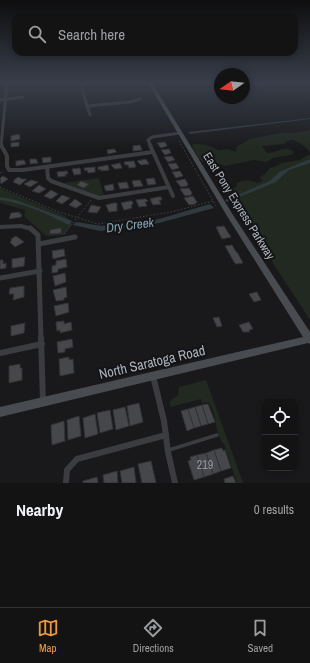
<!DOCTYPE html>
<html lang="en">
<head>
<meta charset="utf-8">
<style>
  :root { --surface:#131314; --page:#1c1c1d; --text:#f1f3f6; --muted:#9d9ea0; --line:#323234; --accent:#ec993f }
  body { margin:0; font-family:"Archivo Narrow",sans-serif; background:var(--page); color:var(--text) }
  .controls { position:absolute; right:12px; bottom:12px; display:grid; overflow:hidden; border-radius:8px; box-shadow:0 2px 6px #0003 }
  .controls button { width:36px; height:36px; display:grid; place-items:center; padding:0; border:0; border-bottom:1px solid var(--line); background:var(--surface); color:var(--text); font:20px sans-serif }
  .compass { position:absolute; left:214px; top:68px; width:36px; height:36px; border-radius:50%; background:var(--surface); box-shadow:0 2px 6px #0003; rotate:256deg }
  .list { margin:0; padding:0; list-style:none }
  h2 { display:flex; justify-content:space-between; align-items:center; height:52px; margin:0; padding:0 16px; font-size:17px }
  h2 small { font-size:13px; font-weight:400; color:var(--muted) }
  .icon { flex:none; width:22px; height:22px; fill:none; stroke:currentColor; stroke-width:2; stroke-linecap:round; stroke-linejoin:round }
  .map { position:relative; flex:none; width:310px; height:483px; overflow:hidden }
  .search { position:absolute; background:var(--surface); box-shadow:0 2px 6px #0003; left:12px; right:12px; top:12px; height:44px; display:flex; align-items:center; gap:10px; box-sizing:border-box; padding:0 14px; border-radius:12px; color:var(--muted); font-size:15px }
  .sheet { height:124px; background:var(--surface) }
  nav { display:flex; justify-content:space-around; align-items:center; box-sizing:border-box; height:56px; border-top:1px solid var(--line); background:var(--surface); font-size:11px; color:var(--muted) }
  nav a { display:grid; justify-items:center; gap:2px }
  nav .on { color:var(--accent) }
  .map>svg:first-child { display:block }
  .green { fill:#212921 }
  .water { fill:#2f3a3f }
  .building { fill:#45474b; stroke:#333337 }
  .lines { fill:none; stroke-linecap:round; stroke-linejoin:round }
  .path { stroke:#404347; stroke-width:1; stroke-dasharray:1.5 2; stroke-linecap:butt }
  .lane { stroke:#3a3c40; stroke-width:3.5 }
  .street-far3 { stroke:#3a3c40; stroke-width:3 }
  .street-far2 { stroke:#3a3c40; stroke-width:4 }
  .street-far1 { stroke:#3a3c40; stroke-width:5 }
  .street { stroke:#3a3c40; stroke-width:6 }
  .secondary { fill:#484b50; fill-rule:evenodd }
  .labels { text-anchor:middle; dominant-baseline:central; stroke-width:4; stroke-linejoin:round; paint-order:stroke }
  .street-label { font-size:12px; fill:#abb2ba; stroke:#141416 }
  .near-number-label { font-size:12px; fill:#92979e }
  .water-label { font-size:13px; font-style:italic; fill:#84a4b3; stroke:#141416 }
  .near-street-label { font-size:14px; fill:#abb2ba; stroke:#141416 }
</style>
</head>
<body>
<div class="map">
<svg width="310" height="483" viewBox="0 0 310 483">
  <rect width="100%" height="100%" fill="#19191b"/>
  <!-- green -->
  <g class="green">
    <path d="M310,130v22c-7,-7 -17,-18 -26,-8l-22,2 5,7c11,0 13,-7 25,-3l2,3 -3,2 -18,3 -7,4 -12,-2 -29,6 -10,-3 -9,1 -7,-5 -7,-12 1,-3c10,0 17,1 25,6l10,-1 8,3v-5l14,-8 30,-6h15z"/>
    <path d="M310,154v166l-69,-106 -14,-19v-5l10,-3v-4c8,-4 13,-3 20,0l6,-2 -3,-3v-1l5,-3 5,-6 6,-2 5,-3 19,-3z"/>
    <polygon points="99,178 104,196 97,196 63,183"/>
    <polygon points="0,188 65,216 73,223 64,235 46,236 24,216 25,210 0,203"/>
    <path d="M206,380l37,103h-6l-13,-39c-10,-10 -6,-30 -16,-42l-6,1 -1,-4 -30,8 -2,-5 9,-7 1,-8z"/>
  </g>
  <!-- water -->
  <g class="water">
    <polygon points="310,118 310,119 190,134 188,132"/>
    <polygon points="310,159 310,163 289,170 276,182 227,202 225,200 270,181 279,172"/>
    <path d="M0,197l16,3 56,21 -3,4c-22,-11 -44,-22 -69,-25z"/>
    <polygon points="210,204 214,208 159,223 100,231 73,225 76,222 102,226 159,219"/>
  </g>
  <!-- building -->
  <g class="building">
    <polygon points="19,134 20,139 11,141 11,136"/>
    <polygon points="19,142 19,146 11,147 11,143"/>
    <polygon points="165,142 167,146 161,148 157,143"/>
    <polygon points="140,145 142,150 133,151 133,146"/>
    <polygon points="114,149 117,152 108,154 107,150"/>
    <polygon points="169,149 171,153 165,155 161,150"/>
    <polygon points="172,156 175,160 168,162 164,157"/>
    <polygon points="51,157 51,162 43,163 42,158"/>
    <polygon points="30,159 36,159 38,163 30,164"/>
    <polygon points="146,159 149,164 141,165 137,161"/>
    <polygon points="24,160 26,164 16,166 16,161"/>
    <polygon points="134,161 136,167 129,168 128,165 125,165 124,162"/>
    <polygon points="120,163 122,168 115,169 111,165"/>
    <polygon points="176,163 179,168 172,170 168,164"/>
    <polygon points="108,165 109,170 101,171 101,169 98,170 98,167"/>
    <polygon points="95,167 95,172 88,173 87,170 85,171 84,168"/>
    <polygon points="80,168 81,174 74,175 72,169"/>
    <polygon points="67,171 68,174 65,174 66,176 58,177 57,172"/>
    <polygon points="180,171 183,176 176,178 172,172"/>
    <polygon points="3,176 8,179 1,184 0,178"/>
    <polygon points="18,177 22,179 27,179 20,185 13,182 15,180 14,180"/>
    <polygon points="154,178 156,184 148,185 146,179"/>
    <polygon points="185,179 188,184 187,186 181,187 176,181"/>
    <polygon points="31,180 38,182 30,187 24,184"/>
    <polygon points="140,180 143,186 134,187 132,181"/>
    <polygon points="81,181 88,184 89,184 84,188 77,185"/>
    <polygon points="127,182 129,188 120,189 118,183"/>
    <polygon points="113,184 114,190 106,191 104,186"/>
    <polygon points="39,185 46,189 39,193 32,191"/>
    <polygon points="189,188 192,193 191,195 185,196 180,189"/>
    <polygon points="51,190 58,194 51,199 44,196"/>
    <polygon points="62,195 70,198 62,204 56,201"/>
    <polygon points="193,196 197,202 195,204 189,205 184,198"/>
    <polygon points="158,197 161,197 162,200 159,200 161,204 153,205 150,199"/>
    <polygon points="75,199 82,204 76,208 69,205"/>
    <polygon points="143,199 146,199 148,201 145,202 147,206 139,207 136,200"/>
    <polygon points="129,201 132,201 133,204 131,205 132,208 124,210 121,203"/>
    <polygon points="114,203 117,203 117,211 109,212 106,205"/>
    <polygon points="91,205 101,207 97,213 88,212"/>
    <polygon points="20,212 19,214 22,214 21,217 9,219 11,213"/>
    <polygon points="224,226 227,231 231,237 222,239 216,227"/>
    <polygon points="61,228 61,233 50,234 50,230"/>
    <polygon points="16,236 24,242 15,247 10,242 12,240 11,239"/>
    <polygon points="232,245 236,252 237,252 243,263 236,264 234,262 225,246"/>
    <polygon points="64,249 65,256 53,259 52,251"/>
    <polygon points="25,257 24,266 12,268 12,259"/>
    <polygon points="66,259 67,267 58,269 58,272 52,273 52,266 56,265 56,261"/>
    <polygon points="0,260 3,260 3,264 6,263 6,268 0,269"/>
    <polygon points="65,273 66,282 55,286 53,276"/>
    <polygon points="24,286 24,297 13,300 14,294 9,294 10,288"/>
    <polygon points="66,287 67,297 64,298 64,300 56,301 53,290"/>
    <polygon points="257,292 261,300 254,302 249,294"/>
    <polygon points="68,303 69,312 56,316 54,306"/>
    <polygon points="219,317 222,326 217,327 213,318"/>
    <polygon points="64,321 64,324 71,322 72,330 60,333 60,330 57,331 56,322"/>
    <polygon points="249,322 253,329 249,330 250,332 243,332 239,325"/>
    <polygon points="25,323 24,333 11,336 11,326"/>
    <polygon points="72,339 73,347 65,349 65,352 58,353 57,342"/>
    <polygon points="69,357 69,360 73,359 74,373 60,376 59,359"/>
    <polygon points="20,364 20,368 22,368 22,380 9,383 9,366"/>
    <polygon points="139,403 143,422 130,426 127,406"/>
    <polygon points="208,404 215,422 208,424 202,405"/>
    <polygon points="202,405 208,424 201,426 195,407"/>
    <polygon points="125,407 129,426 116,430 113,410"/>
    <polygon points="195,407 201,426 194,428 188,409"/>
    <polygon points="188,409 194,428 187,431 181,411"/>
    <polygon points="110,410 113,429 100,433 97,413"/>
    <polygon points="95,414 98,434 85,438 83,418"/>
    <polygon points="79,416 81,436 68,440 67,420"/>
    <polygon points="64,421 65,441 52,445 51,425"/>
    <polygon points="222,448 223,451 225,450 231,468 221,471 214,450"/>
    <polygon points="214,450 221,471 213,474 206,453"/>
    <polygon points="206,453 213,474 204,477 197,455"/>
    <polygon points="197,455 204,477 194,480 188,461 191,460 190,457"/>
    <polygon points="151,461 156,483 142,483 138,464"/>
    <polygon points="134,467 136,483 122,483 120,471"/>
    <polygon points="117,471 118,483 104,483 103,475"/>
    <polygon points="233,476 236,483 225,483 224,479"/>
    <polygon points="97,477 98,483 83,483 83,481"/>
  </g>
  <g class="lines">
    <!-- path -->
    <g class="path">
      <polyline points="288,83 310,99"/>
      <polyline points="179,141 216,206"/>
      <polyline points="0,173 4,172"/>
      <polyline points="0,187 59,212 98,224 171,212 213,201"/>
      <polyline points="64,234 91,200"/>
    </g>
    <!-- lane -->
    <polyline class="lane" points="169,450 217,435"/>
    <!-- street-far3 -->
    <g class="street-far3">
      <polyline points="80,83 90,115"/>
      <polyline points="0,100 23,97"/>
      <polyline points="87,106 130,102 140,99"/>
      <polyline points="1,146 7,83"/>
      <polyline points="151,146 148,140 152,137 180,133"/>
    </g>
    <!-- street-far2 -->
    <g class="street-far2">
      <polyline points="1,145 7,156 7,166 9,170 23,170 153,152"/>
      <polyline points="150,145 173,196"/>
      <polyline points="47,167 48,178 51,181 99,198 169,187"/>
      <polyline points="0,227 21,226 32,229"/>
    </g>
    <!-- street-far1 -->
    <g class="street-far1">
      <polyline points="30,228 38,235 41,339"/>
      <polyline points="39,244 75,237"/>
      <polyline points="0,278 40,271"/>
    </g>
    <!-- street -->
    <g class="street">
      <polyline points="41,338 43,402"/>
      <polyline points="0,353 42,344"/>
      <polyline points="153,376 164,421 168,452 175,483"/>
      <polyline points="66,483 67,470 77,459 166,435"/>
    </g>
    <!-- secondary -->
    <polygon class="secondary" points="148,83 152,83 233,215 310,332 310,344 308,343 0,417 0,407 303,337 227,216"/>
  </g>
  <!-- sky -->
  <linearGradient id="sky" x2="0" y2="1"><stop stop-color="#0e0e0f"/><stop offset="0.55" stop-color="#383e4a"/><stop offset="1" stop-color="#383e4a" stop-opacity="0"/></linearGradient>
  <rect width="310" height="150" fill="url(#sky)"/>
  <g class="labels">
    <!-- street labels -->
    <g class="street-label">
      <text transform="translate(239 206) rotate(58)">East Pony Express Parkway</text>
    </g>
    <!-- near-number labels -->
    <g class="near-number-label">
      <text x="205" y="465">219</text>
    </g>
    <!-- water labels -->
    <g class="water-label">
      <text transform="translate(130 225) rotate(-7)">Dry Creek</text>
    </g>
    <!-- near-street labels -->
    <g class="near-street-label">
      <text transform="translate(152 362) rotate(-13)">North Saratoga Road</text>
    </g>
  </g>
</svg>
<div class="controls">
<button><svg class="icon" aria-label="locate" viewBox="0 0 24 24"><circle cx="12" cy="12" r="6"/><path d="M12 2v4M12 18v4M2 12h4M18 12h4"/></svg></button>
<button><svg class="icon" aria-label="layers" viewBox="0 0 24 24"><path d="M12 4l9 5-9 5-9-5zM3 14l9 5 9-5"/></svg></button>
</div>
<svg class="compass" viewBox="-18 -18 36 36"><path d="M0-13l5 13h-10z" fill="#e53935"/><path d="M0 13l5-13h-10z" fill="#9d9ea0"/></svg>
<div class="search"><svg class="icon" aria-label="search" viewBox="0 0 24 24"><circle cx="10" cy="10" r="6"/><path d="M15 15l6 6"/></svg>Search here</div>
</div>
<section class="sheet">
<h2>Nearby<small>0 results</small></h2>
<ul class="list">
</ul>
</section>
<nav>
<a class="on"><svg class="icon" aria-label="map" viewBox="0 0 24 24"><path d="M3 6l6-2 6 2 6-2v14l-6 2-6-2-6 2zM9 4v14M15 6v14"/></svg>Map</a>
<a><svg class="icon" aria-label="directions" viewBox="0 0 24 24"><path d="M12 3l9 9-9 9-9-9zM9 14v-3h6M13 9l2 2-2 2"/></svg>Directions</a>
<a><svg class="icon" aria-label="saved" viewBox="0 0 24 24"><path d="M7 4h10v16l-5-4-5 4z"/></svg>Saved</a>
</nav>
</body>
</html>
